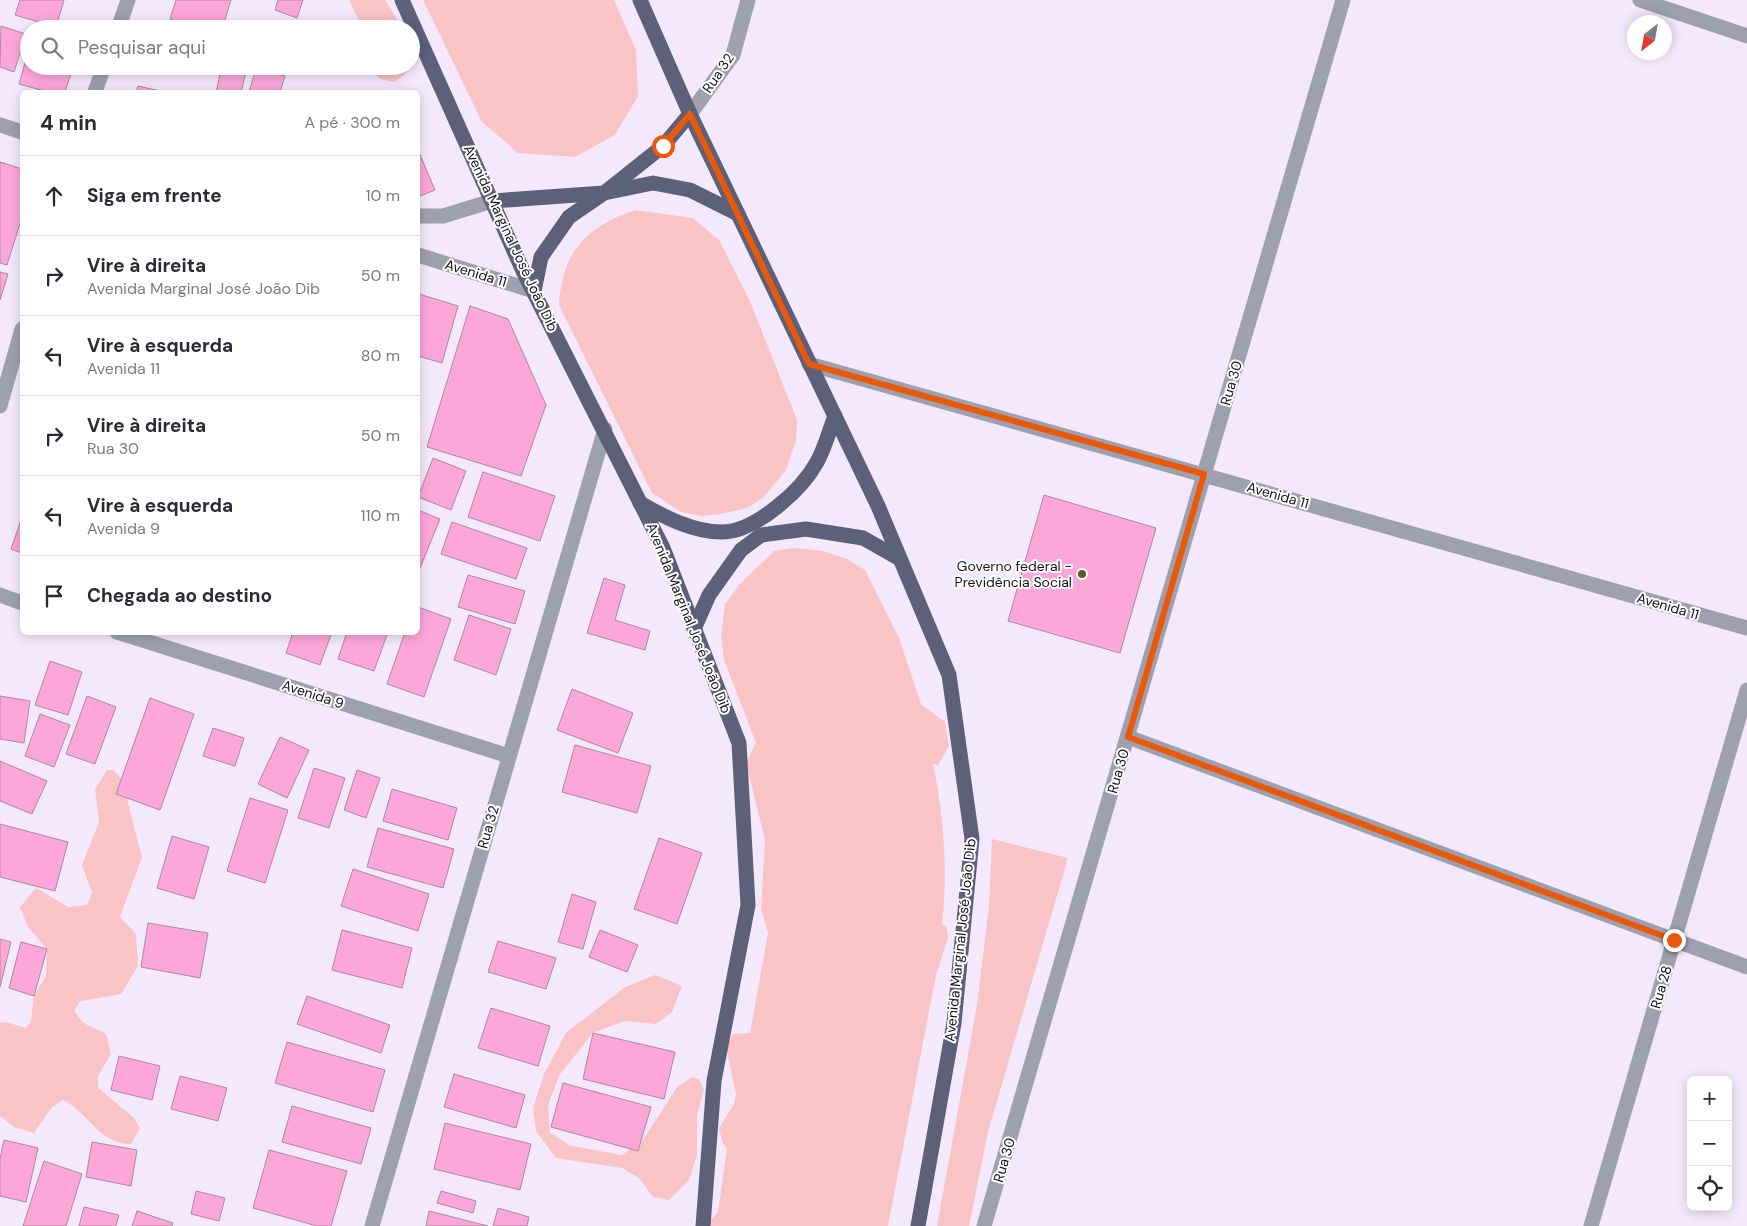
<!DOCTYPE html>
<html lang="pt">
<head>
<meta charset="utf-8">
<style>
  :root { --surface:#fff; --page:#f2f2f3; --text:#2b2b33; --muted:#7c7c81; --line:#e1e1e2 }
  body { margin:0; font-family:"DM Sans",sans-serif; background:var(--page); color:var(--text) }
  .controls { position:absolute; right:15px; bottom:15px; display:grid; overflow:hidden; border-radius:8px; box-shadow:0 2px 12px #0003 }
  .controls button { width:45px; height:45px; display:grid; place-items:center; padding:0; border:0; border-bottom:1px solid var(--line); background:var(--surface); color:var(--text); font:25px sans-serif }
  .compass { position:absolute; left:1627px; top:15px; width:45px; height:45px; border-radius:50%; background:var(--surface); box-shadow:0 2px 12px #0003; rotate:211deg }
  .stop { position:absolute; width:15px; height:15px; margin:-11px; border:4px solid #ea580c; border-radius:50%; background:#fff }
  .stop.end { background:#ea580c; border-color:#fff; box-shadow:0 1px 5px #0008 }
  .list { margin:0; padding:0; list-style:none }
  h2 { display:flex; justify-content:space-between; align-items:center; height:65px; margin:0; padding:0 20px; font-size:21px }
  h2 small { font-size:16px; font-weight:400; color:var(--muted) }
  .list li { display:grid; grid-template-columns:32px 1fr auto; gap:15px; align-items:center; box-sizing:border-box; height:80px; padding:0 20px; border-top:1px solid var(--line) }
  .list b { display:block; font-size:19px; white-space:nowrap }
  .list p { margin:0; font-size:16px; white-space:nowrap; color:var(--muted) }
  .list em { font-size:16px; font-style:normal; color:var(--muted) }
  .icon { flex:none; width:28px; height:28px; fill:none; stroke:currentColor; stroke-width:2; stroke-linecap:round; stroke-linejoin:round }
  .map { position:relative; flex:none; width:1747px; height:1226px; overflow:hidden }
  .search { position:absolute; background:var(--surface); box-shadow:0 2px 12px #0003; left:20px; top:20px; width:400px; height:55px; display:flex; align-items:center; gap:12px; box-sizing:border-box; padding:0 18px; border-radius:28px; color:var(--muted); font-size:19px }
  .panel { position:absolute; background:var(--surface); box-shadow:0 2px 12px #0003; left:20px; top:90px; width:400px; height:545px; border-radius:8px }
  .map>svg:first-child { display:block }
  .green { fill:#fac3c6 }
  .building { fill:#fda6da; stroke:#a9899b }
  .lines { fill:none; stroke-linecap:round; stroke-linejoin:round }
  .minor { stroke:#9ea0ae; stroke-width:15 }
  .major { stroke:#5d6079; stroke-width:15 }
  .route { stroke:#ea580c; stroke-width:6 }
  .poi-dot { fill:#5a5a27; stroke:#fff; stroke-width:2 }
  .labels { text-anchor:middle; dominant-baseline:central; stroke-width:4; stroke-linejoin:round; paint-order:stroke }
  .street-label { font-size:14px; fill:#17111b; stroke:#fff }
  .poi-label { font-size:14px; fill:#17111b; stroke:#fff; text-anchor:end }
</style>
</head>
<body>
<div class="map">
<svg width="1747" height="1226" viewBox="0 0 1747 1226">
  <rect width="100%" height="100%" fill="#f4e9fc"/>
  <!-- green -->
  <g class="green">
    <polygon points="349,0 385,0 403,29 363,29"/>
    <polygon points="423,0 614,0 636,50 638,96 615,135 575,157 518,153 482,122"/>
    <polygon points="368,66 408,66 408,71 395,82 380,79 368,69"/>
    <path d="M635,210l58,8 26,22 30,59 48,121 -1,20 -10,30 -23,28 -16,10 -25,6 -21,2 -20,-4 -29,-19 -93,-188c3,-53 27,-78 76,-95z"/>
    <path d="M794,548l29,3 24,8 18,11 34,68 22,66 24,18 4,24 -11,19 -5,-1c11,51 15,108 9,160l4,2 2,12 -12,37 -48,251h-183l13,-14 9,-63 -5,-8 -3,-13 15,-24 2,-10 -10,-47 7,-13 17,-1 18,-100 -7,-24 4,-69 -19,-77 10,-20 -32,-83 -3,-24 4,-32 15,-20 34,-33z"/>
    <path d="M107,770h7l8,10 20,77 -22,60 16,17 2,32 -17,28 -40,7 -7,9c3,5 8,13 13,15 22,11 18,2 24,29l-13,22v12l35,29 7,11 -9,16c-32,0 -42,-31 -68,-44l-11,7 -18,26 -20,-6 -14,-11v-93l6,-1 20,6 5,-7 3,-25 12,-20 1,-27 -19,-22 -8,-20 16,-19 32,19 19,-2 5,-12 -10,-28 17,-43 -4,-33z"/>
    <polygon points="992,839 1068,858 988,1132 969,1226 937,1226 977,1005 989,906"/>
    <polygon points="655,975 682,986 672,1012 656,1024 624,1021 593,1033 560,1074 548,1105 550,1133 571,1146 622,1155 643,1140 677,1087 692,1077 699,1079 704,1090 697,1115 697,1155 689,1180 669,1200 653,1197 639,1178 622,1168 556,1158 536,1131 533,1108 544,1074 566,1033 625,987"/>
  </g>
  <!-- building -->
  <g class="building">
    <polygon points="20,0 64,0 56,27 15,15"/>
    <polygon points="176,0 231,0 222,29 201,29 170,19"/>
    <polygon points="278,0 303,0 297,18 275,10"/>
    <polygon points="1,26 26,34 14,72 0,67"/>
    <polygon points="27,56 29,66 61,66 72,70 65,92 48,92 19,84"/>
    <polygon points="222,66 247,68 241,92 216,92"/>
    <polygon points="256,68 285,76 280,92 249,92"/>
    <polygon points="138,86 165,92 136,92"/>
    <polygon points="418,150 435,190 418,197"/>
    <polygon points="0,162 22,169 22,217 7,265 0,263"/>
    <polygon points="0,272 8,274 0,300"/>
    <polygon points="419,294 458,306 442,363 418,356"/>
    <polygon points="470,306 508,319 546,405 521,476 427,447"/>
    <polygon points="433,458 466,471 451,510 418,497"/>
    <polygon points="483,472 555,496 540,541 468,517"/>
    <polygon points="1044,495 1156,528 1120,653 1008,621"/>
    <polygon points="418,510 440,519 418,573"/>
    <polygon points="22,517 22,553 11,549"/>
    <polygon points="452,522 527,548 516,579 441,554"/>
    <polygon points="468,575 525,591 515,624 458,607"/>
    <polygon points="604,578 625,585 615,620 650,631 645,650 587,633"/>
    <polygon points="418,607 451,619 424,697 387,684 405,632 418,632"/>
    <polygon points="469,615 511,629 496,675 454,660"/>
    <polygon points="293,632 332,632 320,665 286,653"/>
    <polygon points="347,632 388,632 374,671 338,659"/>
    <polygon points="50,661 82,672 68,715 35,705"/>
    <polygon points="572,689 633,713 618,753 557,730"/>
    <polygon points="0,696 30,701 24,743 0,739"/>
    <polygon points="87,696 116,707 95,764 66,754"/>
    <polygon points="150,698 194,714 160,810 116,794"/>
    <polygon points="40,714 70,725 54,767 25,756"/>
    <polygon points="213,728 244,738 235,766 203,756"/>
    <polygon points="280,737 309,750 287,798 258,784"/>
    <polygon points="575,745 651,766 637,813 562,792"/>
    <polygon points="0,761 47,781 32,814 0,801"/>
    <polygon points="314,768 345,778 329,828 298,818"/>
    <polygon points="357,770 380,778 366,818 344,810"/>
    <polygon points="392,789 457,808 448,840 383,821"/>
    <polygon points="250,798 288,810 265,883 227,871"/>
    <polygon points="0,824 68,842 55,891 0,877"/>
    <polygon points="378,828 454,849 443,888 367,867"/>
    <polygon points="172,836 209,847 194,899 157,888"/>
    <polygon points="659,838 702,853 677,924 634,909"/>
    <polygon points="353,869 429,894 418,931 341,906"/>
    <polygon points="572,894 596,902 583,949 558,942"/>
    <polygon points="148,923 208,933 200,978 141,967"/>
    <polygon points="342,930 412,948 402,988 332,970"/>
    <polygon points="600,930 638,945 627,972 589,957"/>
    <polygon points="0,939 11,942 0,987"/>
    <polygon points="498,941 556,958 546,989 488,972"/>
    <polygon points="21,942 47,949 34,996 9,988"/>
    <polygon points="307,996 390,1025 381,1053 297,1024"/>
    <polygon points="491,1008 550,1026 538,1066 478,1048"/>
    <polygon points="593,1033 675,1052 664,1099 583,1079"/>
    <polygon points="287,1042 385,1070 373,1112 275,1083"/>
    <polygon points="119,1056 160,1066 152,1100 111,1090"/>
    <polygon points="454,1074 525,1095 516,1128 444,1107"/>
    <polygon points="180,1076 227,1088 218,1121 171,1109"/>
    <polygon points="563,1083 651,1107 638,1151 551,1127"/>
    <polygon points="292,1106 371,1128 361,1164 282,1142"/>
    <polygon points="445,1123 531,1144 520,1190 434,1169"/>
    <polygon points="4,1140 38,1148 26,1202 0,1196 0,1159"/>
    <polygon points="92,1142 137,1150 131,1186 86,1177"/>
    <polygon points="269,1150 347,1171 331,1226 317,1226 253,1208"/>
    <polygon points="44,1161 82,1174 66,1226 23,1226"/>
    <polygon points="196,1191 225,1198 219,1221 191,1214"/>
    <polygon points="441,1191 476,1201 473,1213 437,1203"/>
    <polygon points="84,1207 119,1215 116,1226 79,1226"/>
    <polygon points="498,1208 529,1217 527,1226 493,1226"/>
    <polygon points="137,1211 173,1223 172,1226 132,1226"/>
    <polygon points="429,1211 488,1226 426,1226"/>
  </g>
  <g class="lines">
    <!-- minor -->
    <g class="minor">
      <polyline points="1640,0 1747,36"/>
      <polyline points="118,29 128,0"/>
      <polyline points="95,92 104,66"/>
      <polyline points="690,114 733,55 748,0"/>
      <polyline points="0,125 22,132"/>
      <polyline points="418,216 443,216 492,201"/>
      <polyline points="418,255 534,291"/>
      <polyline points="809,364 1747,628"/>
      <polyline points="0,406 22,329"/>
      <polyline points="0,595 22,603"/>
      <polyline points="117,632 509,756"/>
      <polyline points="1128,737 1747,967"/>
      <polyline points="372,1226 605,429"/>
      <polyline points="984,1226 1343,0"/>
      <polyline points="1591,1226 1747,690"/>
    </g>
    <!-- major -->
    <g class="major">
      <polyline points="402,0 523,271 663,548 739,743 748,905 714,1081 703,1226"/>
      <polyline points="640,0 690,114 878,506 949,675 972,839 954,1023 918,1226"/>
      <polyline points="492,201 604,193 663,146 690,114"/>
      <polyline points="534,291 541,257 569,217 604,193 653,183 690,190 738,214"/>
      <path d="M640,503c24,14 53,29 82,29 33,0 80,-42 95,-70 8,-14 12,-31 18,-46"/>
      <polyline points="694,629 709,595 741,550 761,535 806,529 863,538 900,559"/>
    </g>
  </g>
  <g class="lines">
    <!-- route -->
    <polyline class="route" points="663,146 690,114 809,364 1204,474 1128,737 1674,940"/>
  </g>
  <!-- markers -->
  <circle class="poi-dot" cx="1082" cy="574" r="5"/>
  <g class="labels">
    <!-- street labels -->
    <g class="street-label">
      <text transform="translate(718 73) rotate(-56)">Rua 32</text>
      <text transform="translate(511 238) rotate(65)">Avenida Marginal José João Dib</text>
      <text transform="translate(476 273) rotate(17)">Avenida 11</text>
      <text transform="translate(1231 383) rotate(-74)">Rua 30</text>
      <text transform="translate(1278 495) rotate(16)">Avenida 11</text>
      <text transform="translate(1668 606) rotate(16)">Avenida 11</text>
      <text transform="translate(689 618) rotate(68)">Avenida Marginal José João Dib</text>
      <text transform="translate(313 694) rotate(18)">Avenida 9</text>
      <text transform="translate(1118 771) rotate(-74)">Rua 30</text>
      <text transform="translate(488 827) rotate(-74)">Rua 32</text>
      <text transform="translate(960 940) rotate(-84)">Avenida Marginal José João Dib</text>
      <text transform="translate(1661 987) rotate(-74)">Rua 28</text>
      <text transform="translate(1004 1160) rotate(-74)">Rua 30</text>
    </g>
    <!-- poi labels -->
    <g class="poi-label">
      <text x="1072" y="566">Governo federal -<tspan x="1072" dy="16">Previdência Social</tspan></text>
    </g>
  </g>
</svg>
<div class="controls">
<button>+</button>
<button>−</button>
<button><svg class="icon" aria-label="locate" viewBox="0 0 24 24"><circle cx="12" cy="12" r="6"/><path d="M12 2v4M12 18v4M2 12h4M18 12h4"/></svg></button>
</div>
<svg class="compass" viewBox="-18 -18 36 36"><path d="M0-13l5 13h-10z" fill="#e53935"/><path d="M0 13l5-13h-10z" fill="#7c7c81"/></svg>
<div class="stop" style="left:663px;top:146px"></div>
<div class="stop end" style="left:1674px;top:940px"></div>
<div class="search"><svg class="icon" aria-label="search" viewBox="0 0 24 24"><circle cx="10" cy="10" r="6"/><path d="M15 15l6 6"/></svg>Pesquisar aqui</div>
<section class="panel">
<h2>4 min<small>A pé · 300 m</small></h2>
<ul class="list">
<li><svg class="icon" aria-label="ahead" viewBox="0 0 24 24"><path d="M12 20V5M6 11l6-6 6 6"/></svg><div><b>Siga em frente</b></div><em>10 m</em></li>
<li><svg class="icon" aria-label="right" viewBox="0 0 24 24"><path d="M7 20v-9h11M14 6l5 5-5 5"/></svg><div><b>Vire à direita</b><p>Avenida Marginal José João Dib</p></div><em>50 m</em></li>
<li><svg class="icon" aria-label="left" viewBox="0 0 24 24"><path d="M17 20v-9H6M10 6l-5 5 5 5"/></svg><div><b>Vire à esquerda</b><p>Avenida 11</p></div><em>80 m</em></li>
<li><svg class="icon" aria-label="right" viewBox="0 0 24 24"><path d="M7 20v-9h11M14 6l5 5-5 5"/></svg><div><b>Vire à direita</b><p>Rua 30</p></div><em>50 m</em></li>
<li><svg class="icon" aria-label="left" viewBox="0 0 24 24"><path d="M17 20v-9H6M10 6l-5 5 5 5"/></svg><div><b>Vire à esquerda</b><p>Avenida 9</p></div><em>110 m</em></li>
<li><svg class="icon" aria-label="arrive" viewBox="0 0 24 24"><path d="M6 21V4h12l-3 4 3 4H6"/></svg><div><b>Chegada ao destino</b></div></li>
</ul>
</section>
</div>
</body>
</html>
